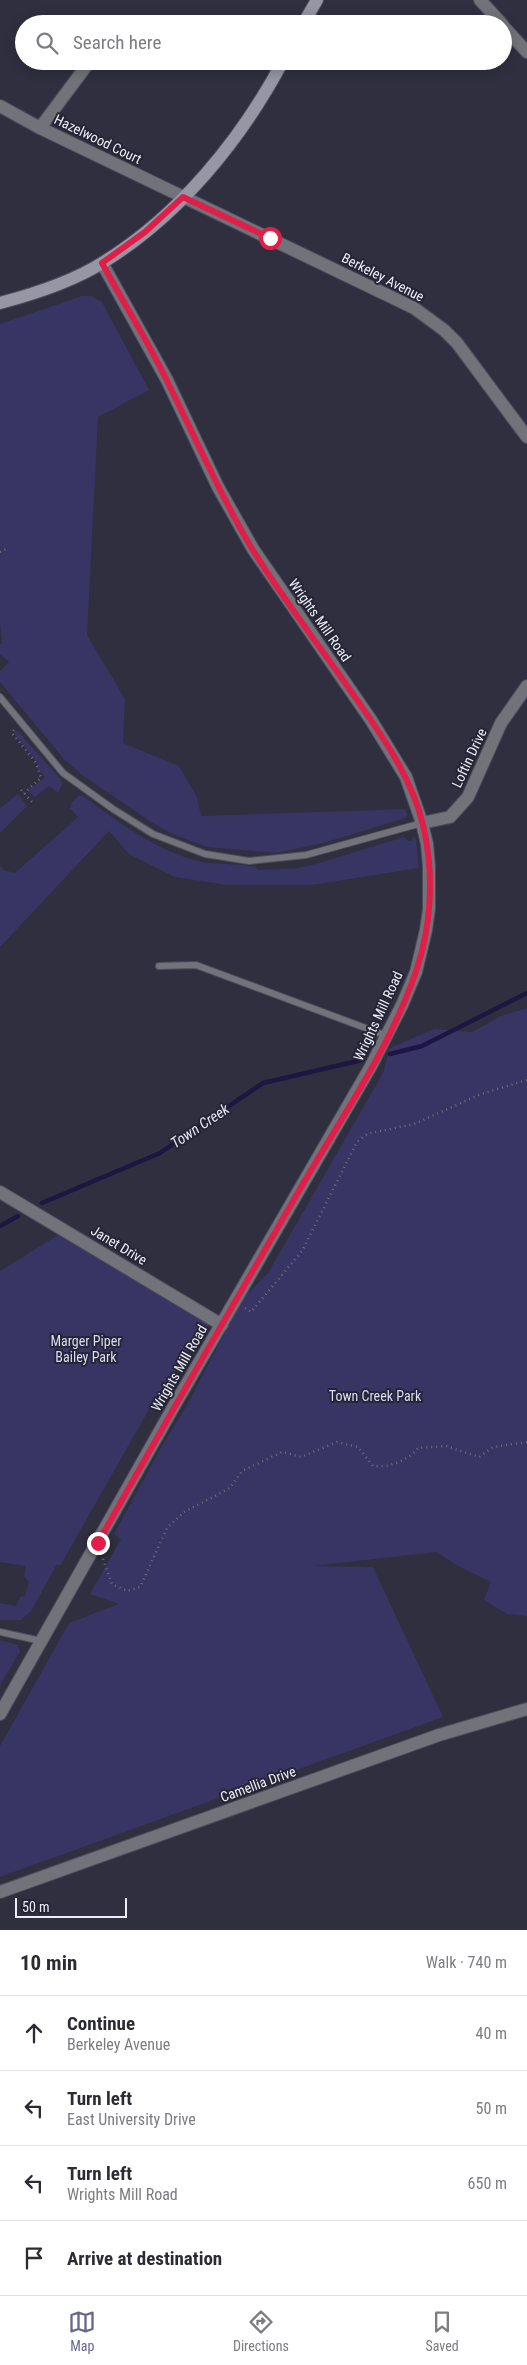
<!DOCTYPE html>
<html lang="en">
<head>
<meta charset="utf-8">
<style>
  :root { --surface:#fff; --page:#f2f2f3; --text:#2b2b33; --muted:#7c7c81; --line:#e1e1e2; --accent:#67668d }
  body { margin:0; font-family:"Roboto Condensed",sans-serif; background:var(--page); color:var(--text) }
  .scale { position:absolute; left:15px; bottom:12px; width:112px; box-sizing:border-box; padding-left:5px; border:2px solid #ecedf7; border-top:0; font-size:14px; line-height:18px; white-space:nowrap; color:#ecedf7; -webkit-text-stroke:4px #252535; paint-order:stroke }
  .stop { position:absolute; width:15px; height:15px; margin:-11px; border:4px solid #e11d48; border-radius:50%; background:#fff }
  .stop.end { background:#e11d48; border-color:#fff; box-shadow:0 1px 5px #0008 }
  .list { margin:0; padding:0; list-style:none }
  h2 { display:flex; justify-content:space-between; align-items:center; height:65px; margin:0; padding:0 20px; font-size:21px }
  h2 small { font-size:16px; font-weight:400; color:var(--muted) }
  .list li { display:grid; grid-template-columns:32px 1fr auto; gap:15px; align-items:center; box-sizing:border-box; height:75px; padding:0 20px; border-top:1px solid var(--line) }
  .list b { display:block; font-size:19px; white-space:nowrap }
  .list p { margin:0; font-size:16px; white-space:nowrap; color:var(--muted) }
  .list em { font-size:16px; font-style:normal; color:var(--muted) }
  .icon { flex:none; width:28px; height:28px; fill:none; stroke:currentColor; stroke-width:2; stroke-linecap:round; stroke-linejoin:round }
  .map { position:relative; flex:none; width:527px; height:1930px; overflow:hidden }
  .search { position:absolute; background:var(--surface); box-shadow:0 2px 12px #0003; left:15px; right:15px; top:15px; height:55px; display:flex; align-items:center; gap:12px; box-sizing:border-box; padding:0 18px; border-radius:28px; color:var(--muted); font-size:19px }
  .sheet { height:365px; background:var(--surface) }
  nav { display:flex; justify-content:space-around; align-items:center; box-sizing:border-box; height:70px; border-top:1px solid var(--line); background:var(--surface); font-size:14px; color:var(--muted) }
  nav a { display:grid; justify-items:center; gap:2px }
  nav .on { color:var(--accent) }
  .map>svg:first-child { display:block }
  .green { fill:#383463 }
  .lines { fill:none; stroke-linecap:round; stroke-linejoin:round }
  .stream { stroke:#1d1643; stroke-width:4.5 }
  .lane-casing { stroke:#4d4d5c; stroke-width:8 }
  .street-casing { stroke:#4d4d5c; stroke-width:14 }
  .secondary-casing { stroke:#4d4d5c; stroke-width:14 }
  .path { stroke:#6e6e7c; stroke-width:2.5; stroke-dasharray:1 4; stroke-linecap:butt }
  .lane { stroke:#72727a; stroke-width:6 }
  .street { stroke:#72727a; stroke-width:12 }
  .secondary { stroke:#9696a4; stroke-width:12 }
  .route { stroke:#e11d48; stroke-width:6 }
  .labels { text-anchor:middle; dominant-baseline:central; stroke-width:4; stroke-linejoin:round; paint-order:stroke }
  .street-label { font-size:14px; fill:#ecedf7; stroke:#252535 }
  .park-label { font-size:14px; fill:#dbdbfb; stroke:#252535 }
  .water-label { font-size:15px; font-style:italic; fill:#e2e2f2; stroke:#252535 }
</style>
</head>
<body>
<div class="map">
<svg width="527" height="1930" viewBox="0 0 527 1930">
  <rect width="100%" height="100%" fill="#2f2f3f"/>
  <!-- green -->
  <g class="green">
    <polygon points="82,296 91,296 102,302 149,390 98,417 87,635 125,699 123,743 179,766 197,797 201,816 405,809 407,816 405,818 324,843 276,853 207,847 170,833 154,824 82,775 64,759 0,682 0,671 9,662 0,654 0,644 2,643 0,622 0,324"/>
    <polygon points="18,731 62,781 62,785 58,793 49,786 35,797 28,791 45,777 36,767 38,764 14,733"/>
    <polygon points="18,794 27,806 0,833 0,808"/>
    <path d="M78,796h5c37,27 74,56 120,66 17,3 36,1 53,5l2,3 40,-2 21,-5 85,-26 5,4h3l1,-5 3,2 3,30 -107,17h-85l-52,-8 -46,-23 -20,-23 -109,116v-81l4,4 11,3 63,-56 -8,-9 1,-4z"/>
    <polygon points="527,1008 527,1616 507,1614 484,1600 491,1582 458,1566 437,1552 312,1566 373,1567 443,1717 0,1877 0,1746 69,1623 119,1604 90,1594 121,1539 114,1534 159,1451 188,1403 243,1298 268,1273 383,1073 390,1048 434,1029 472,1032 501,1016"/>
    <polygon points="58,1235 203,1318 209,1325 156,1397 60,1566 57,1564 31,1611 21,1620 0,1620 0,1603 16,1606 20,1597 25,1596 29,1582 24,1576 26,1566 0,1562 0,1271"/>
    <polygon points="0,1640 18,1645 20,1652 0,1685"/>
  </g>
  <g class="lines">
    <!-- stream -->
    <g class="stream">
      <polyline points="390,1054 422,1046 527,993"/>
      <polyline points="42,1203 160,1153 263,1083 362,1060"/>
      <polyline points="0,1226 18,1216"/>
    </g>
    <defs>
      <g id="lane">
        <polyline points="0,697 63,773 113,809 153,834 205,854 249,861 306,855 422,823"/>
        <polyline points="159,966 196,965 387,1036"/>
        <polyline points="0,1632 41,1641"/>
      </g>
      <g id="street">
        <polyline points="480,0 502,24"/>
        <polyline points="503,26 527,52"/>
        <polyline points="0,106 40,128 414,308 444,330 457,343 527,437"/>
        <polyline points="40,128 90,61"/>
        <polyline points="422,823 450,817 468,797 501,723 527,686"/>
        <polyline points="0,1192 222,1325"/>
        <polyline points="0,1714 174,1406 371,1066 402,1005 416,972 426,930 429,909 429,866 427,844 422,823 406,777 371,720 253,549 218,487 167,380 102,263"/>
        <polyline points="0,1892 439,1735 527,1709"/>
      </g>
      <g id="secondary">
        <polyline points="303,24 317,0"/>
        <path d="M0,303c34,-9 72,-21 102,-40 77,-47 139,-123 181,-202"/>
      </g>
    </defs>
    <!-- lane casing -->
    <use href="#lane" class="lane-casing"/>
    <!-- street casing -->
    <use href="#street" class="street-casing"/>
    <!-- secondary casing -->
    <use href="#secondary" class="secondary-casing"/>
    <!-- path -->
    <g class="path">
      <polyline points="0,552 8,548"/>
      <polyline points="14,730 12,733 36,763 41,778 24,793"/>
      <polyline points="21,790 32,802"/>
      <polyline points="245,1308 251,1312 302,1251 357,1142 367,1134 414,1124 481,1094 527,1080"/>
      <path d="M103,1559l9,25 15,7 13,-4 27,-59 17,-16 46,-24 12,-17 40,-19 19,5 36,-15 21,5 15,19c15,2 35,-5 45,-18l28,-2 33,11 14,-10 34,-5"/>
    </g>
    <!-- lane -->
    <use href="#lane" class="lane"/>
    <!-- street -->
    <use href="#street" class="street"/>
    <!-- secondary -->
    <use href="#secondary" class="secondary"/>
  </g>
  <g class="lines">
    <!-- route -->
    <path class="route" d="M98,1543c67,-121 137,-241 206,-361 42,-72 94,-146 117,-227 11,-42 12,-87 2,-130 -11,-47 -40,-88 -68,-128 -34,-49 -72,-98 -104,-150 -31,-52 -55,-108 -82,-162 -20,-42 -45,-81 -67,-122l43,-31 38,-35 87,41"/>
  </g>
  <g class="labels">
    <!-- street labels -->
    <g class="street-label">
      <text transform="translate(98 139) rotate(26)">Hazelwood Court</text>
      <text transform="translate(383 277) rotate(27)">Berkeley Avenue</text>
      <text transform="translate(320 620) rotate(55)">Wrights Mill Road</text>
      <text transform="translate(469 758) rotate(-65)">Loftin Drive</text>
      <text transform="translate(378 1016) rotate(-65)">Wrights Mill Road</text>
      <text transform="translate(119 1245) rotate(31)">Janet Drive</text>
      <text transform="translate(179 1368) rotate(-60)">Wrights Mill Road</text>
      <text transform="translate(258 1784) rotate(-20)">Camellia Drive</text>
    </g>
    <!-- park labels -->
    <g class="park-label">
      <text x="86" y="1341">Marger Piper<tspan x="86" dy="16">Bailey Park</tspan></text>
      <text x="375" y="1396">Town Creek Park</text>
    </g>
    <!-- water labels -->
    <g class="water-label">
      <text transform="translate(200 1126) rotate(-34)">Town Creek</text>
    </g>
  </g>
</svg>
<div class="scale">50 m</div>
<div class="stop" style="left:270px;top:238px"></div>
<div class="stop end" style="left:98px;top:1543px"></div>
<div class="search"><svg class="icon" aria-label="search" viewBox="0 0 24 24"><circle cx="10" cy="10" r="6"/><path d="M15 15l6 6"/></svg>Search here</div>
</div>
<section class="sheet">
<h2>10 min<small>Walk · 740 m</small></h2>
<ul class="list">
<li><svg class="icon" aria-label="ahead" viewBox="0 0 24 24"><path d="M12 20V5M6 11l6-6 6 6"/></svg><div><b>Continue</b><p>Berkeley Avenue</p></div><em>40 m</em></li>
<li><svg class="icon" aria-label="left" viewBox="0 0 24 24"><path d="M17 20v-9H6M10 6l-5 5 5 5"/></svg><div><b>Turn left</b><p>East University Drive</p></div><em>50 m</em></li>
<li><svg class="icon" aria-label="left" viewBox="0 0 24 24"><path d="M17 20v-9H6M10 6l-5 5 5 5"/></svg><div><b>Turn left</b><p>Wrights Mill Road</p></div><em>650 m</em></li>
<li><svg class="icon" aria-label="arrive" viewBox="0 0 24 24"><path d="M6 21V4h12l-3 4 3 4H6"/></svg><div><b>Arrive at destination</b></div></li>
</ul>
</section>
<nav>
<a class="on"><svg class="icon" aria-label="map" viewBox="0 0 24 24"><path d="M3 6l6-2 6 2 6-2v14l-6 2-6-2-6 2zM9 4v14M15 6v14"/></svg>Map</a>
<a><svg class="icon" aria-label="directions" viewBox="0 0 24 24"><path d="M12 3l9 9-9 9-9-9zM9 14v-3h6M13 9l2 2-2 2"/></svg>Directions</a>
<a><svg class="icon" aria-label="saved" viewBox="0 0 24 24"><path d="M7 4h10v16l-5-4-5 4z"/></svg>Saved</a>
</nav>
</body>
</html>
